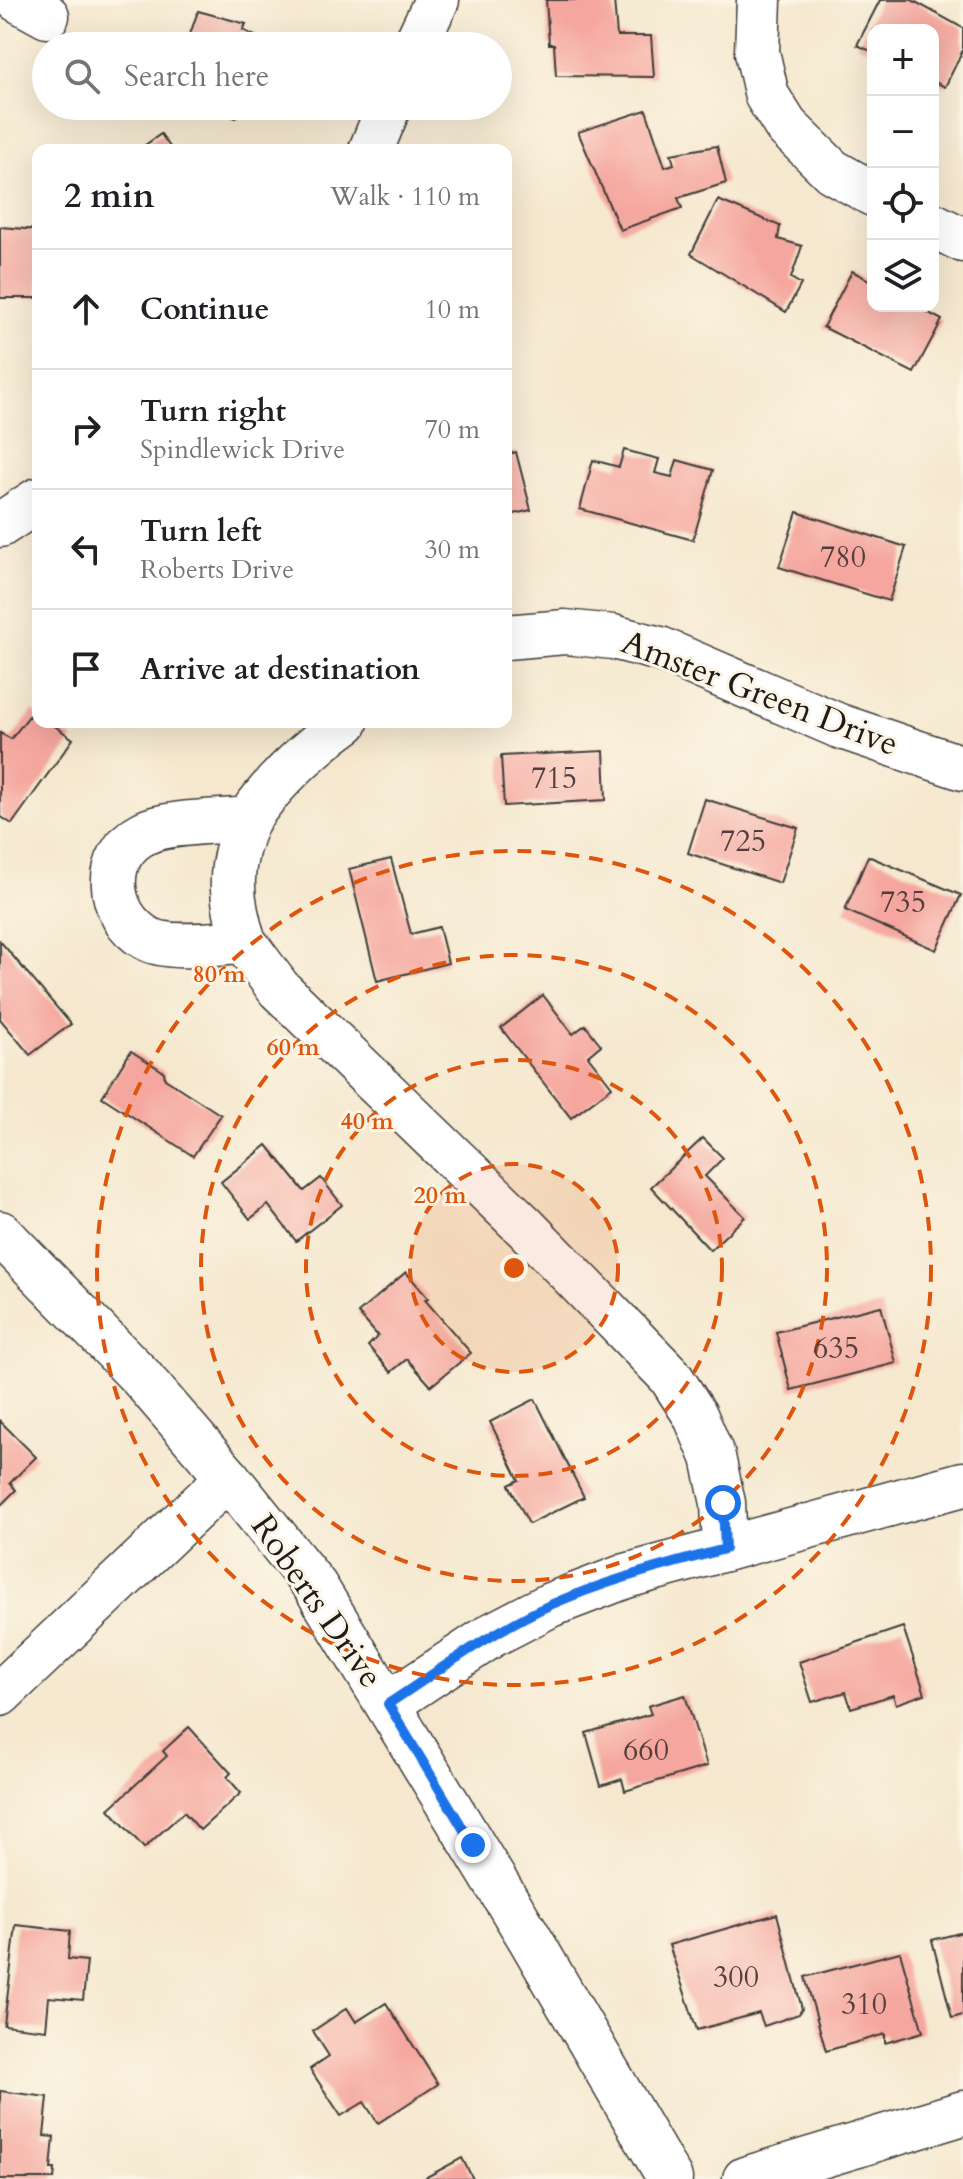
<!DOCTYPE html>
<html lang="en">
<head>
<meta charset="utf-8">
<style>
  :root { --surface:#fff; --page:#f6f6f6; --text:#202124; --muted:#757577; --line:#e0e0e0 }
  body { margin:0; font-family:Cardo,serif; background:var(--page); color:var(--text) }
  .controls { position:absolute; right:24px; top:24px; display:grid; overflow:hidden; border-radius:16px; box-shadow:0 8px 32px #0002 }
  .controls button { width:72px; height:72px; display:grid; place-items:center; padding:0; border:0; border-bottom:2px solid var(--line); background:var(--surface); color:var(--text); font:40px sans-serif }
  .stop { position:absolute; width:24px; height:24px; margin:-18px; border:6px solid #1a73e8; border-radius:50%; background:#fff }
  .stop.end { background:#1a73e8; border-color:#fff; box-shadow:0 2px 8px #0008 }
  .list { margin:0; padding:0; list-style:none }
  h2 { display:flex; justify-content:space-between; align-items:center; height:104px; margin:0; padding:0 32px; font-size:34px }
  h2 small { font-size:26px; font-weight:400; color:var(--muted) }
  .list li { display:grid; grid-template-columns:52px 1fr auto; gap:24px; align-items:center; box-sizing:border-box; height:120px; padding:0 32px; border-top:2px solid var(--line) }
  .list b { display:block; font-size:30px; white-space:nowrap }
  .list p { margin:0; font-size:26px; white-space:nowrap; color:var(--muted) }
  .list em { font-size:26px; font-style:normal; color:var(--muted) }
  .icon { flex:none; width:44px; height:44px; fill:none; stroke:currentColor; stroke-width:2; stroke-linecap:round; stroke-linejoin:round }
  .map { position:relative; flex:none; width:963px; height:2179px; overflow:hidden }
  .search { position:absolute; background:var(--surface); box-shadow:0 8px 32px #0002; left:32px; top:32px; width:480px; height:88px; display:flex; align-items:center; gap:20px; box-sizing:border-box; padding:0 28px; border-radius:44px; color:var(--muted); font-size:30px }
  .panel { position:absolute; background:var(--surface); box-shadow:0 8px 32px #0002; left:32px; top:144px; width:480px; height:584px; border-radius:16px }
  .map>svg:first-child { display:block }
  .building { fill:#f5a79f }
  .lines { fill:none; stroke-linecap:round; stroke-linejoin:round }
  .minor-casing { stroke:#3d3b37; stroke-width:47 }
  .minor { stroke:#fff; stroke-width:44 }
  .route { stroke:#1a73e8; stroke-width:10 }
  .ring { fill:none; stroke:#de560d; stroke-width:4; stroke-dasharray:14 10 }
  .labels { text-anchor:middle; dominant-baseline:central; stroke-width:6; stroke-linejoin:round; paint-order:stroke }
  .number-label { font-size:30px; fill:#523f3d }
  .street-label { font-size:34px; fill:#1c1c1c; stroke:#fcf5e5 }
  .centre { fill:#de560d; stroke:#fcf5e5; stroke-width:4 }
  .ring-label { font-size:24px; text-anchor:middle; font-weight:bold; fill:#de560d; stroke:#fcf5e5; stroke-width:6; stroke-linejoin:round; paint-order:stroke }
</style>
</head>
<body>
<div class="map">
<svg width="963" height="2179" viewBox="0 0 963 2179">
  <rect width="100%" height="100%" fill="#fcf5e5"/>
  <filter id="ink" filterUnits="userSpaceOnUse"><feTurbulence type="fractalNoise" baseFrequency=".0125" numOctaves="2"/><feDisplacementMap in="SourceGraphic" scale="16" xChannelSelector="R" yChannelSelector="G"/><feConvolveMatrix kernelMatrix="1 2 1 2 8 2 1 2 1" color-interpolation-filters="sRGB"/></filter>
  <filter id="wash" filterUnits="userSpaceOnUse"><feTurbulence type="fractalNoise" baseFrequency=".006" numOctaves="4" result="noise"/><feDisplacementMap in="SourceGraphic" scale="32" xChannelSelector="R" yChannelSelector="G"/><feGaussianBlur stdDeviation="1.8" result="paint"/><feColorMatrix in="noise" values="0 0 0 0 0 0 0 0 0 0 0 0 0 0 0 0 0 1.4 0 .05"/><feComposite in="paint" operator="in"/></filter>
  <g filter="url(#wash)">
    <rect width="100%" height="100%" fill="#f5e8cf"/>
    <g id="blocks">
      <!-- building -->
      <g class="building">
        <polygon points="546,0 614,0 617,36 651,36 654,77 556,76 554,44 549,44"/>
        <polygon points="880,0 912,0 963,28 963,50 945,87 933,81 933,30 873,30 873,52 857,45"/>
        <polygon points="198,11 246,24 243,30 267,42 265,46 186,46"/>
        <polygon points="205,106 241,106 236,118"/>
        <polygon points="646,110 665,167 674,164 671,154 717,146 726,183 678,198 682,208 620,230 578,132"/>
        <polygon points="161,134 172,150 138,150"/>
        <polygon points="718,200 780,226 778,239 802,246 791,278 801,284 786,312 691,254"/>
        <polygon points="0,227 38,230 38,298 0,298"/>
        <polygon points="852,271 873,282 873,306 916,306 942,320 914,373 823,327"/>
        <polygon points="624,450 659,459 655,473 672,477 677,460 713,470 693,540 580,509 593,460 619,467"/>
        <polygon points="516,452 531,510 506,516 506,455"/>
        <polygon points="797,512 906,547 889,601 779,567"/>
        <polygon points="33,711 38,715 38,722 49,722 73,739 12,824 0,816 0,733 11,739"/>
        <polygon points="604,751 606,800 504,806 501,756"/>
        <polygon points="705,799 798,828 780,883 688,853"/>
        <polygon points="868,856 961,895 936,950 845,910"/>
        <polygon points="391,859 411,934 439,927 448,963 377,981 349,869"/>
        <polygon points="0,941 71,1024 30,1055 0,1019"/>
        <polygon points="543,995 573,1034 585,1025 601,1045 588,1056 612,1087 571,1118 501,1028"/>
        <polygon points="131,1051 164,1072 165,1079 221,1115 193,1156 102,1097"/>
        <polygon points="703,1138 723,1158 705,1176 745,1217 710,1250 651,1187"/>
        <polygon points="267,1145 304,1191 321,1178 342,1205 296,1241 268,1205 250,1219 221,1182"/>
        <polygon points="406,1272 428,1298 425,1300 471,1353 431,1386 407,1359 391,1372 368,1346 378,1336 358,1313"/>
        <polygon points="881,1306 896,1363 791,1390 776,1332"/>
        <polygon points="535,1399 584,1497 529,1524 509,1485 519,1480 490,1422"/>
        <polygon points="0,1421 36,1457 10,1483 16,1490 0,1506"/>
        <polygon points="903,1627 925,1694 896,1704 893,1695 851,1708 846,1692 812,1702 799,1662"/>
        <polygon points="685,1695 707,1766 625,1791 622,1779 601,1786 586,1733 651,1714 648,1706"/>
        <polygon points="189,1727 231,1773 227,1777 241,1793 200,1830 184,1812 144,1848 109,1809 167,1756 163,1751"/>
        <polygon points="777,1914 802,2009 799,2014 764,2026 759,2013 697,2030 669,1945"/>
        <polygon points="16,1925 70,1931 68,1959 87,1961 83,2000 49,1997 46,2030 4,2025"/>
        <polygon points="963,1932 963,2015 952,2018 932,1940"/>
        <polygon points="900,1952 923,2032 885,2043 885,2034 826,2051 805,1977"/>
        <polygon points="386,2003 438,2084 378,2123 364,2102 341,2116 310,2069 329,2056 313,2031 347,2008 356,2022"/>
        <polygon points="0,2091 48,2097 44,2136 54,2137 51,2169 55,2169 54,2179 0,2179"/>
        <polygon points="462,2158 473,2179 423,2179"/>
      </g>
    </g>
  </g>
  <g filter="url(#ink)">
    <use href="#blocks" fill-opacity="0" stroke="#3d3b37" stroke-width="2"/>
    <g class="lines">
      <defs>
        <g id="minor">
          <polyline points="18,0 47,16"/>
          <polyline points="759,0 757,52 767,96 786,126 832,171 873,194"/>
          <polyline points="415,46 437,0"/>
          <polyline points="371,150 389,106"/>
          <polyline points="933,225 963,240"/>
          <polyline points="0,525 38,500"/>
          <polyline points="506,637 565,632 613,637 660,649 839,726 963,768"/>
          <path d="M346,722c-39,28 -71,58 -98,97 -26,3 -81,2 -104,14 -43,22 -38,82 2,105 22,13 71,5 98,4l35,47 247,239 144,148 25,39 18,42 10,46 2,46"/>
          <path d="M244,942c-15,-46 -16,-77 4,-123"/>
          <polyline points="0,1233 141,1377 228,1478 315,1586 529,1937 670,2179"/>
          <polyline points="0,1694 228,1478"/>
          <polyline points="388,1704 492,1635 550,1605 626,1576 963,1484"/>
          <polyline points="745,2179 963,2113"/>
        </g>
      </defs>
      <!-- minor casing -->
      <use href="#minor" class="minor-casing"/>
      <!-- minor -->
      <use href="#minor" class="minor"/>
    </g>
  </g>
  <g class="lines" filter="url(#ink)">
    <!-- route -->
    <path class="route" d="M473,1845l-85,-141c53,-35 104,-73 162,-99 57,-25 116,-40 175,-56l-2,-46"/>
  </g>
  <!-- distance rings -->
  <circle cx="514" cy="1268" r="104" fill="#de560d" fill-opacity=".12"/>
  <g class="ring">
    <circle cx="514" cy="1268" r="104"/>
    <circle cx="514" cy="1268" r="208"/>
    <circle cx="514" cy="1268" r="313"/>
    <circle cx="514" cy="1268" r="417"/>
  </g>
  <g class="labels">
    <!-- number labels -->
    <g class="number-label">
      <text x="843" y="557">780</text>
      <text x="554" y="778">715</text>
      <text x="743" y="841">725</text>
      <text x="903" y="902">735</text>
      <text x="836" y="1348">635</text>
      <text x="646" y="1750">660</text>
      <text x="736" y="1977">300</text>
      <text x="864" y="2004">310</text>
    </g>
    <!-- street labels -->
    <g class="street-label">
      <text transform="translate(760 693) rotate(21)">Amster Green Drive</text>
      <text transform="translate(317 1601) rotate(55)">Roberts Drive</text>
    </g>
  </g>
  <circle cx="514" cy="1268" r="12" class="centre"/>
  <g class="ring-label">
    <text x="219" y="982">80 m</text>
    <text x="293" y="1055">60 m</text>
    <text x="367" y="1129">40 m</text>
    <text x="440" y="1203">20 m</text>
  </g>
</svg>
<div class="controls">
<button>+</button>
<button>−</button>
<button><svg class="icon" aria-label="locate" viewBox="0 0 24 24"><circle cx="12" cy="12" r="6"/><path d="M12 2v4M12 18v4M2 12h4M18 12h4"/></svg></button>
<button><svg class="icon" aria-label="layers" viewBox="0 0 24 24"><path d="M12 4l9 5-9 5-9-5zM3 14l9 5 9-5"/></svg></button>
</div>
<div class="stop" style="left:723px;top:1503px"></div>
<div class="stop end" style="left:473px;top:1845px"></div>
<div class="search"><svg class="icon" aria-label="search" viewBox="0 0 24 24"><circle cx="10" cy="10" r="6"/><path d="M15 15l6 6"/></svg>Search here</div>
<section class="panel">
<h2>2 min<small>Walk · 110 m</small></h2>
<ul class="list">
<li><svg class="icon" aria-label="ahead" viewBox="0 0 24 24"><path d="M12 20V5M6 11l6-6 6 6"/></svg><div><b>Continue</b></div><em>10 m</em></li>
<li><svg class="icon" aria-label="right" viewBox="0 0 24 24"><path d="M7 20v-9h11M14 6l5 5-5 5"/></svg><div><b>Turn right</b><p>Spindlewick Drive</p></div><em>70 m</em></li>
<li><svg class="icon" aria-label="left" viewBox="0 0 24 24"><path d="M17 20v-9H6M10 6l-5 5 5 5"/></svg><div><b>Turn left</b><p>Roberts Drive</p></div><em>30 m</em></li>
<li><svg class="icon" aria-label="arrive" viewBox="0 0 24 24"><path d="M6 21V4h12l-3 4 3 4H6"/></svg><div><b>Arrive at destination</b></div></li>
</ul>
</section>
</div>
</body>
</html>
